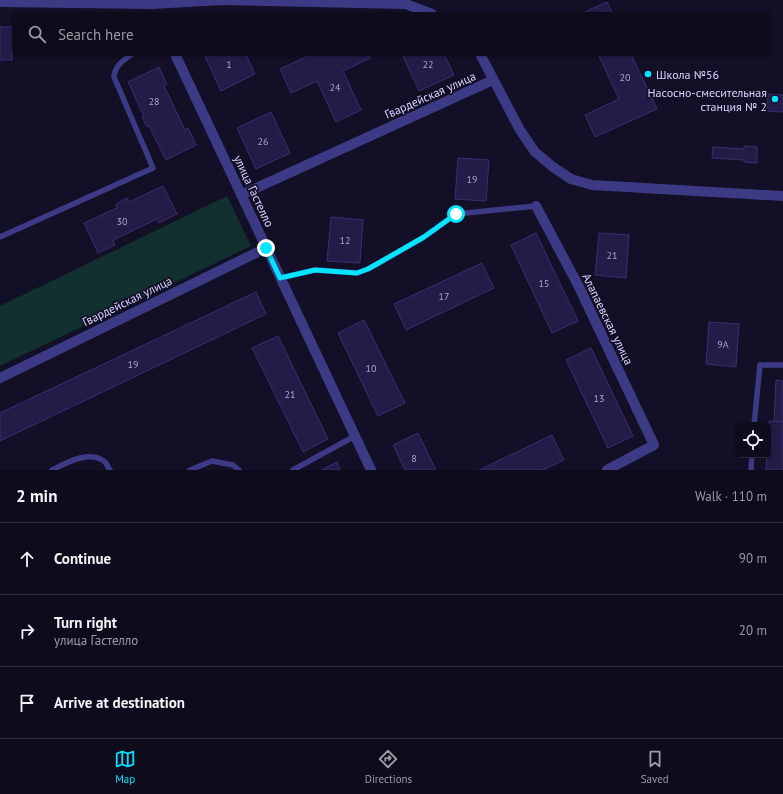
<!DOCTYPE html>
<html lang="en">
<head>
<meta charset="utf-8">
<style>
  :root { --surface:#0e0b1c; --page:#171425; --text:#f1f3f6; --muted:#9b9ba3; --line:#2e2b3b; --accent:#00e5ff }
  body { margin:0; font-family:"PT Sans",sans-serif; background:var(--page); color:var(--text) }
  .controls { position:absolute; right:12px; bottom:12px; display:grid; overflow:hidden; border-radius:6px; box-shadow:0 1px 3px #0004 }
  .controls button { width:36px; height:36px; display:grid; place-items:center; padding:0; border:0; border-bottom:1px solid var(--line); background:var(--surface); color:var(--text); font:20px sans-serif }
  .stop { position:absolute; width:12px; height:12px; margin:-9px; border:3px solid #00e5ff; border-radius:50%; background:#fff }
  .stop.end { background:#00e5ff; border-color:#fff; box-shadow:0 1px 4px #0008 }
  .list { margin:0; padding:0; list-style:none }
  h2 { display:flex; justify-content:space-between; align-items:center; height:52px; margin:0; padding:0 16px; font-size:17px }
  h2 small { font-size:13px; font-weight:400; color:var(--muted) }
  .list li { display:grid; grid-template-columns:26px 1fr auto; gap:12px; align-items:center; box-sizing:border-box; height:72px; padding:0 16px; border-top:1px solid var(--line) }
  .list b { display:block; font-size:15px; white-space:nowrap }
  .list p { margin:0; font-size:13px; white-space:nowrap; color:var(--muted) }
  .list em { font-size:13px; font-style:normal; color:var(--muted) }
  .icon { flex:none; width:22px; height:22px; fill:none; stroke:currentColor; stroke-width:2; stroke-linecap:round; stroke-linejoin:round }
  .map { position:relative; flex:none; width:783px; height:470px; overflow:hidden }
  .search { position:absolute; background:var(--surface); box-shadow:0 1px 3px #0004; left:12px; right:12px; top:12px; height:44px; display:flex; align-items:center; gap:10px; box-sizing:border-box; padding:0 14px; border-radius:6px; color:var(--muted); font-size:15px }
  .sheet { height:268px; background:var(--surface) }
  nav { display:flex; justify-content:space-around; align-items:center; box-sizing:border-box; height:56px; border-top:1px solid var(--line); background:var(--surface); font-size:11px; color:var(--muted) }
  nav a { display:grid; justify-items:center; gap:2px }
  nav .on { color:var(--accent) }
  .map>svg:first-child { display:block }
  .green { fill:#12302f }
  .building { fill:#241b47; stroke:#3b2d73 }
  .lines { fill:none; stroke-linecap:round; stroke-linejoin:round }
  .lane { stroke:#3d3a85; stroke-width:5.5 }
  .street { stroke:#3d3a85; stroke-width:10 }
  .route { stroke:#00e5ff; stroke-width:5 }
  .poi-dot { fill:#00e5ff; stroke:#130f26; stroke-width:1.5 }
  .labels { text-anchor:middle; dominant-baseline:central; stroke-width:3.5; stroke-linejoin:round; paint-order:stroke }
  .number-label { font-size:10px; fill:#aca6d1 }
  .poi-label { font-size:12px; fill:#d9d4ff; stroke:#130f26; text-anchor:start }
  .street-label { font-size:12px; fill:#d9d4ff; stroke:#130f26 }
</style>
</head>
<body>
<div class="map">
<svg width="783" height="470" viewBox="0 0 783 470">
  <rect width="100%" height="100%" fill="#130f26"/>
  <!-- green -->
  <polygon class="green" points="227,196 251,246 0,366 0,306"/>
  <!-- building -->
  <g class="building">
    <polygon points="607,2 613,14 580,14"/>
    <polygon points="0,27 13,27 12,60 0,60"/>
    <polygon points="204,54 246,54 255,74 221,91"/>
    <polygon points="312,54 368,54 370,58 343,71 361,110 336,122 317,81 291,93 280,69"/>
    <polygon points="402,54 444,54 454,75 419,91"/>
    <polygon points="598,54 631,54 657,109 595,137 585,115 619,99"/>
    <polygon points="159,67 167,84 164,86 185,130 188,128 196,145 166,160 149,126 147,127 142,117 144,116 128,82"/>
    <polygon points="768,94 783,95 783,112 767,111"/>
    <polygon points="271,112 290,153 256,169 237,128"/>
    <polygon points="744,146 757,147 757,163 744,162 744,160 712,158 713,147 744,149"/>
    <polygon points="458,158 489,160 486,201 455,199"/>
    <polygon points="163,186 177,214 159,223 157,219 113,240 115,245 98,253 84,223 117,208 116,204 127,198 129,202"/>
    <polygon points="331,217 363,220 360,263 327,261"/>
    <polygon points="536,233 578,321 552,333 511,245"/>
    <polygon points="599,233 629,235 626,278 595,275"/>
    <polygon points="482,263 494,288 406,330 394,304"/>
    <polygon points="256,292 266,314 0,441 0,413"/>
    <polygon points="364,320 405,403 378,416 338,333"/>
    <polygon points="709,322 739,324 736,367 706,364"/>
    <polygon points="278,336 328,439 303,452 252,348"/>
    <polygon points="591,348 633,436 608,448 566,360"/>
    <polygon points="776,380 783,381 783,422 774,421"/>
    <polygon points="769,421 783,422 783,470 766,470"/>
    <polygon points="418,433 436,470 405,470 393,445"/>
    <polygon points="552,435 564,460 543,470 479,470"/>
    <polygon points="337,462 340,470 321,470"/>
  </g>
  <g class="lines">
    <!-- lane -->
    <g class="lane">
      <path d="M0,237l153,-69 -39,-91c1,-12 9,-16 18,-23"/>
      <polyline points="281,278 315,270 357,273 368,269 381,262 424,237 456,214 536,206"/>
      <polyline points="754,425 760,365 783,365"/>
      <path d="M52,470c14,-7 39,-21 53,-8 2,2 3,6 5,8"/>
      <polyline points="190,470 212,461 233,465 239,470"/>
      <polyline points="293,470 355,436"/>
      <polyline points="751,470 752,455"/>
    </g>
    <!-- street -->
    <g class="street">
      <polyline points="0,2 151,4 224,0 406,4 432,14"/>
      <polyline points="175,54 371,470"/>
      <polyline points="480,54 520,130 535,152 553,167 571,179 592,185 783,196"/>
      <polyline points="241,195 493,80"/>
      <polyline points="536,206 578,285 654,445 607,470"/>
      <polyline points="0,378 266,248"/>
    </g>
  </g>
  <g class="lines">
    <!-- route -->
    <polyline class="route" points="266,248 280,278 315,270 357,273 368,269 424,237 456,214"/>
  </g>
  <!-- markers -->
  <g class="poi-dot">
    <circle cx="648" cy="74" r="4"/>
    <circle cx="775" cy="99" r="4"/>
  </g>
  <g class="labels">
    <!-- number labels -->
    <g class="number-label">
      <text x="229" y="64">1</text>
      <text x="428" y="64">22</text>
      <text x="625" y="77">20</text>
      <text x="335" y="87">24</text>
      <text x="154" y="101">28</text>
      <text x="263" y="141">26</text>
      <text x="472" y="179">19</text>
      <text x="122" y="221">30</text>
      <text x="345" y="240">12</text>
      <text x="612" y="255">21</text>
      <text x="544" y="283">15</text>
      <text x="444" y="296">17</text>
      <text x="723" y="344">9А</text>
      <text x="133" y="364">19</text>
      <text x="371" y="368">10</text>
      <text x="290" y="394">21</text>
      <text x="599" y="398">13</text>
      <text x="414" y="458">8</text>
    </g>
    <!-- poi labels -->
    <g class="poi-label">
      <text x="656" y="74">Школа №56</text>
      <text x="767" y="92" text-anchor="end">Насосно-смесительная<tspan x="767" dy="14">станция № 2</tspan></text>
    </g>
    <!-- street labels -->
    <g class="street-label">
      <text transform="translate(430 95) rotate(-24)">Гвардейская улица</text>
      <text transform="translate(254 191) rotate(65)">улица Гастелло</text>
      <text transform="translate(127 301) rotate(-26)">Гвардейская улица</text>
      <text transform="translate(608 319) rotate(64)">Алапаевская улица</text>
    </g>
  </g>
</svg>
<div class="controls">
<button><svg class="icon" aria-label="locate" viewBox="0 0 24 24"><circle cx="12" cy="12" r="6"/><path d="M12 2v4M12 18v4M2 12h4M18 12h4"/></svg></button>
</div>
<div class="stop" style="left:456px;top:214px"></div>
<div class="stop end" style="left:266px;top:248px"></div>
<div class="search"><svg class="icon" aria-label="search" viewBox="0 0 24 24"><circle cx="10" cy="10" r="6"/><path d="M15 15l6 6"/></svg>Search here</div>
</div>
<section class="sheet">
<h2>2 min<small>Walk · 110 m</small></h2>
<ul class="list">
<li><svg class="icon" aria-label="ahead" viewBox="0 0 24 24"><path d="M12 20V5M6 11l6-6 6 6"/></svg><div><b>Continue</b></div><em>90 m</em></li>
<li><svg class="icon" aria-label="right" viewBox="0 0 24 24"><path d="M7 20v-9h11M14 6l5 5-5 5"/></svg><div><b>Turn right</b><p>улица Гастелло</p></div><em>20 m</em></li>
<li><svg class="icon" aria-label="arrive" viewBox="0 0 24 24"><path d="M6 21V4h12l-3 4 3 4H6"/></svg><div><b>Arrive at destination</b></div></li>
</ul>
</section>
<nav>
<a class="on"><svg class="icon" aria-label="map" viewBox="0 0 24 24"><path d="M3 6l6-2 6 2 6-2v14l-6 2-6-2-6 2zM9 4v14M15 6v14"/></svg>Map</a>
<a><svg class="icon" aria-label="directions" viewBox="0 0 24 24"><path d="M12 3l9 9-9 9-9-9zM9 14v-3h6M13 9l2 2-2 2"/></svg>Directions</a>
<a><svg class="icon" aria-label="saved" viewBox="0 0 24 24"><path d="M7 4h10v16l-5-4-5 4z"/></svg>Saved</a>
</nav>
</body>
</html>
